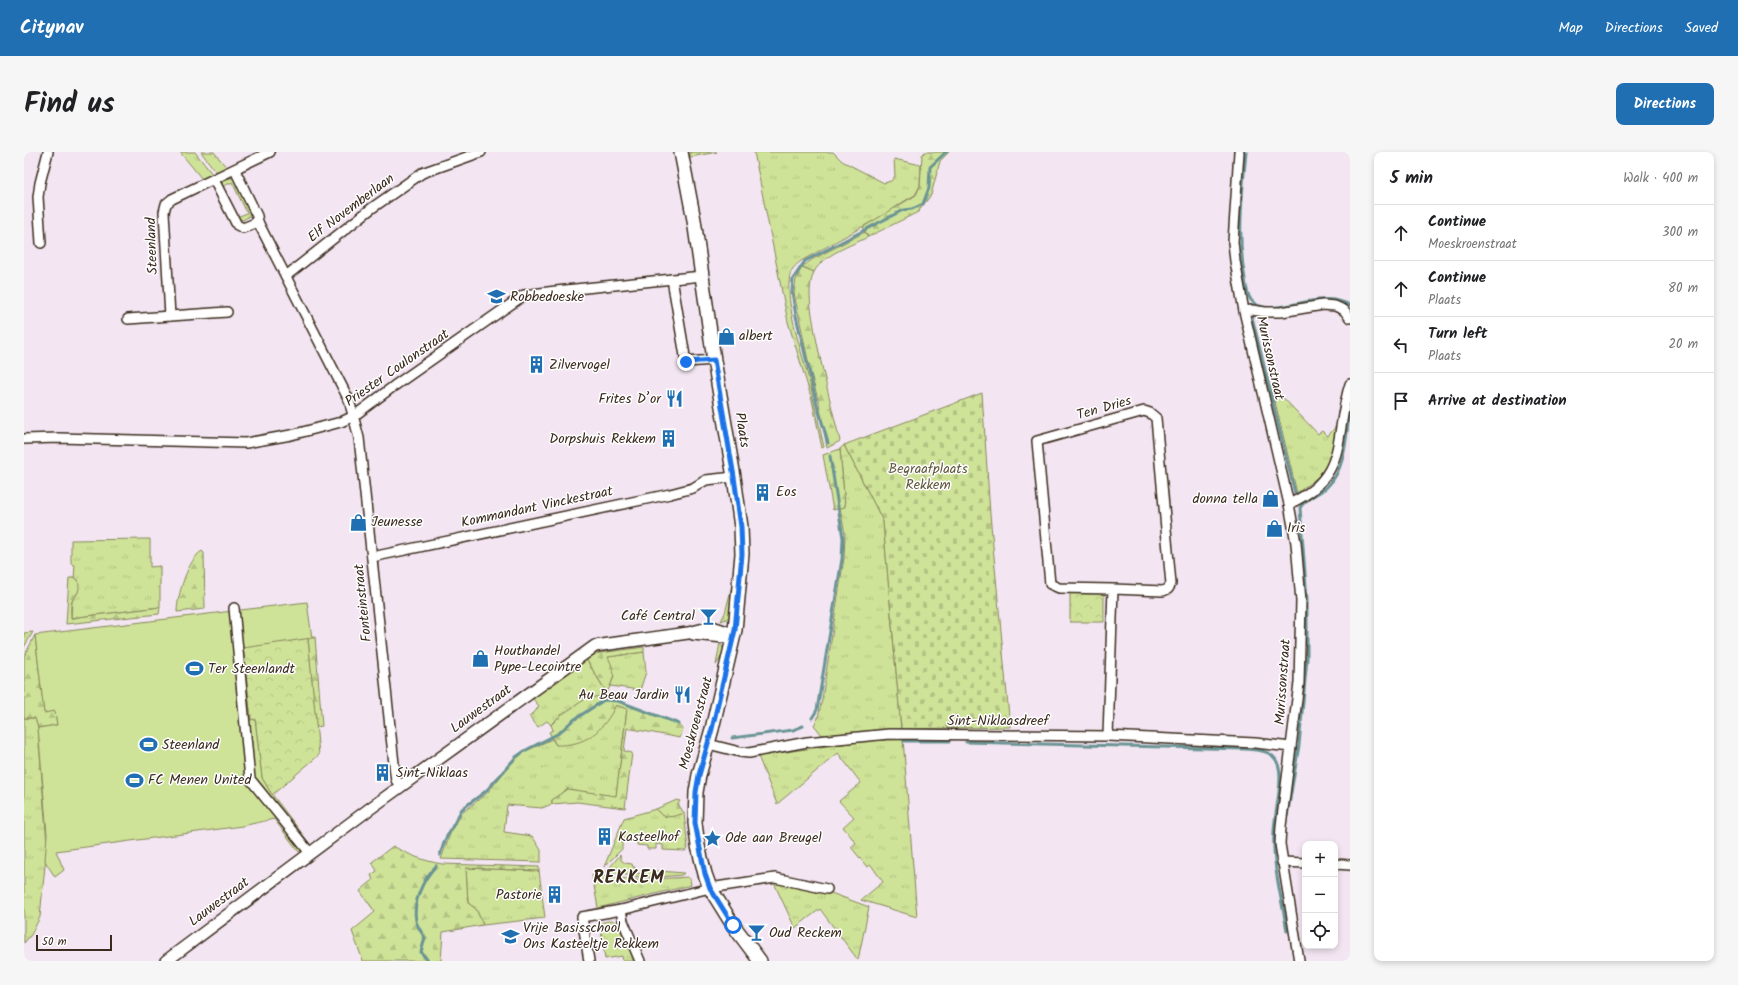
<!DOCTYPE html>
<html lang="en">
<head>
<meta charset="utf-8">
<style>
  :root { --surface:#fff; --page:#f6f6f6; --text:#202124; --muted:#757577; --line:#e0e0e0; --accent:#1f6fb2 }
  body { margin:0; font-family:Kalam,sans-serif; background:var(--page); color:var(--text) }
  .controls { position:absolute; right:12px; bottom:12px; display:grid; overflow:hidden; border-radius:8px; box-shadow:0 2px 6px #0003 }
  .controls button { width:36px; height:36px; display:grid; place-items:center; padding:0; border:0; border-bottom:1px solid var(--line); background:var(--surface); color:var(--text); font:20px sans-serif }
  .scale { position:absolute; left:12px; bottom:10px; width:76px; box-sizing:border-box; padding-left:4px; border:2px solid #3b2a1e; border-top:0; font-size:11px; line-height:14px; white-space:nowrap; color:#3b2a1e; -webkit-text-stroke:3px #fff; paint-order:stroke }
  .stop { position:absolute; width:12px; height:12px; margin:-9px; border:3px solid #1a73e8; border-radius:50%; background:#fff }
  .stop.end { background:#1a73e8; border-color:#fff; box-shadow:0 1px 4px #0008 }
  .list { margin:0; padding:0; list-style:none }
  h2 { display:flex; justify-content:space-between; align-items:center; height:52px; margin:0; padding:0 16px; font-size:17px }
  h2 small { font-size:13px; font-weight:400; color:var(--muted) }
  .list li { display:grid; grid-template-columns:26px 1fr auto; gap:12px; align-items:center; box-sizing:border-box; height:56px; padding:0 16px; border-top:1px solid var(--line) }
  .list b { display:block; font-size:15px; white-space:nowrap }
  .list p { margin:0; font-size:13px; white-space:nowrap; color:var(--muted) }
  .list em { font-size:13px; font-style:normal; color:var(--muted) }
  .icon { flex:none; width:22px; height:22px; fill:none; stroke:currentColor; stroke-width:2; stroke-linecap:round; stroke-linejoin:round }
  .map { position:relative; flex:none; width:1326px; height:809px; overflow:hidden; border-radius:8px }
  header { display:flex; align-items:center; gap:24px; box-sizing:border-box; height:56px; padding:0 20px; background:var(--accent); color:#fff }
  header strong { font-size:19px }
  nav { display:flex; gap:22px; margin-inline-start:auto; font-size:14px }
  .intro { display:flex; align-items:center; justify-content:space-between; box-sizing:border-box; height:96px; padding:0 24px }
  h1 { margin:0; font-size:28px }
  .button { padding:10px 18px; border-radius:8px; background:var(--accent); color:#fff; font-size:14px; font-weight:700 }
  main { display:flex; gap:24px; padding:0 24px }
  aside { flex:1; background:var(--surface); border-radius:8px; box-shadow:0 2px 6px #0003 }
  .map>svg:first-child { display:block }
  .grass { fill:url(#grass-tufts); stroke:#85865b }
  .forest { fill:url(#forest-firs); stroke:#85865b }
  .cemetery { fill:url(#cemetery-stones); stroke:#85865b }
  .park { fill:url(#park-crowns); stroke:#85865b }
  .pitch { fill:#cfe398; stroke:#85865b }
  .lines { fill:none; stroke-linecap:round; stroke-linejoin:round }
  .stream { stroke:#6a9494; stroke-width:3 }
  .minor-casing { stroke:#3b2a1e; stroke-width:12 }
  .tertiary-casing { stroke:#3b2a1e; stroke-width:14 }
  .secondary-casing { stroke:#3b2a1e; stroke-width:16 }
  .minor { stroke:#fff; stroke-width:9 }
  .tertiary { stroke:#fff; stroke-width:11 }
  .secondary { stroke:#fff; stroke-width:13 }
  .route { stroke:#1a73e8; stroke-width:5 }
  .labels { text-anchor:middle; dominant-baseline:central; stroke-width:3; stroke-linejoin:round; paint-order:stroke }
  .street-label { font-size:14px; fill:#3b2a1e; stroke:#fff }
  .poi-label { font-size:14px; fill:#3b2a1e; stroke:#fff; text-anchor:start }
  .park-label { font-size:14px; fill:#60583c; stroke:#fff }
  .district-label { font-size:18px; font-weight:bold; letter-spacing:1px; fill:#3b2a1e; stroke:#fff }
</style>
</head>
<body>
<header>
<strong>Citynav</strong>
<nav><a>Map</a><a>Directions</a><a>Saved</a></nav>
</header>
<div class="intro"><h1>Find us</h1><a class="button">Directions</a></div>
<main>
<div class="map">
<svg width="1326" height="809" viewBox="0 0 1326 809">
  <defs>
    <pattern id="grass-tufts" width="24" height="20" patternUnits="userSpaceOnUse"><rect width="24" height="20" fill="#cfe398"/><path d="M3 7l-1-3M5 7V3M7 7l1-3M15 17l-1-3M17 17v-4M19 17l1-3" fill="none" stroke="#b3c383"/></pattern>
    <pattern id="forest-firs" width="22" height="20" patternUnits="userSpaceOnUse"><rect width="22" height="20" fill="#cfe398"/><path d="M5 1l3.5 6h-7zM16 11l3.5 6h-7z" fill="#b3c383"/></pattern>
    <pattern id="cemetery-stones" width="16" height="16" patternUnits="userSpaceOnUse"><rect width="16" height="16" fill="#cfe398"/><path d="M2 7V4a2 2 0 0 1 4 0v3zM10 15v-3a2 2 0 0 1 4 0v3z" fill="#b3c383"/></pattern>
    <pattern id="park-crowns" width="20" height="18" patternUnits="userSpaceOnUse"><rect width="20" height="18" fill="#cfe398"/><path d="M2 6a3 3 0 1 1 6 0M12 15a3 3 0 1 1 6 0" fill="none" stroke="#b3c383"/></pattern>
  </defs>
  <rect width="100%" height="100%" fill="#f3e6f2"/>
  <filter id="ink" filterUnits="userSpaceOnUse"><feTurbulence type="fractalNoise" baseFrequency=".025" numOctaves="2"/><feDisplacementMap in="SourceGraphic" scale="8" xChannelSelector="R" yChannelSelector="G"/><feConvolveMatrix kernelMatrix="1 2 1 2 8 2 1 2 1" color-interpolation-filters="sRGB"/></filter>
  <g filter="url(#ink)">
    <!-- grass -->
    <g class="grass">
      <polygon points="156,0 171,0 188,22 178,27"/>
      <polygon points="177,0 190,0 203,16 193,21"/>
      <polygon points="666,0 693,0 666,5"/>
      <path d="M730,0h79l9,9 42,22 7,-2 4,-5 -1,-17 27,6 -1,21 -5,9 -12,7 -14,10 -88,49c-5,4 -10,8 -11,14 -6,28 13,80 20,109 5,21 9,42 14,63l-2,1 -10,-48 -24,-78z"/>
      <path d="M841,80l3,5c-18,9 -44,17 -54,35l-12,-5 11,-8z"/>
      <polygon points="1247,233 1294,282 1298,279 1304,284 1313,273 1305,310 1295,324 1273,341"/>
      <polygon points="820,293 859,369 877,577 798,583 790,573 794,566 798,547 820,406 821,382 816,356 821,354 816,297"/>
      <polygon points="126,387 126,415 136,414 136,455 47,466 48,449 54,440 54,428 50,426 51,413 47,412 47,388"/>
      <polygon points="709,430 706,466 697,469 701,461"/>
      <polygon points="9,480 0,495 0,481"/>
      <polygon points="696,491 701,499 692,513"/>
      <polygon points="620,500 622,520 616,538 586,534 590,525 583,505"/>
      <polygon points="562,507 586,546 579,544 530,569 527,573 523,569 514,575 505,564 510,561 515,554 508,546"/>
      <polygon points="592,553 603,557 592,645 543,637 528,648 528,652 518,656 483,653 480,680 508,684 517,698 517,710 417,707 426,682 438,661 464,640 487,612 500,600 528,587 532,593"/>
      <polygon points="0,566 11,566 14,576 23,693 16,765 7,783 0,791"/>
      <polygon points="879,587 893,765 837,748 859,730 847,713 843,715 827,695 832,691 819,675 830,665 815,649 837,631 814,601 753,652 734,604 838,589"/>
      <path d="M632,657c7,11 17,8 28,4l4,36 -3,2 -22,-1v-5l-7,-1v5h-9v-3l-10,-1v-4l-15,-1v9l-18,18 20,-49z"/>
      <polygon points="596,703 597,708 601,711 608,712 609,715 611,715 611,721 621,722 622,718 660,721 658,723 623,726 582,720"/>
      <polygon points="442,716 515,719 521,766 459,773 452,757 444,751"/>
      <polygon points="568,723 613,728 664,725 666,727 667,733 574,756"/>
      <polygon points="750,731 807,741 845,755 834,808 796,757 771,776"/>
      <polygon points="588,768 593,771 610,806 608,809 599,809 598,804 581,807 576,771"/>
    </g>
    <!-- forest -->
    <g class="forest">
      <polygon points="901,0 925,0 916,9 907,43 894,60 844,85 839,75 892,43 896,34 898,3"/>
      <polygon points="205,26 209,26 226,60 226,64 219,68 215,67 213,65 223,61 208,30 198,35 197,33 200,28"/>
      <path d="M778,115l12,5c-8,19 -2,40 1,61 7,36 16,72 25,108l-13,7 -8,-45 -9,-33 -16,-77 2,-14z"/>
      <polygon points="816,297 821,355 809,358 799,303"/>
      <path d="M178,399l2,2 1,56 -28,3c0,-16 11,-53 25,-61z"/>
      <path d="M45,426h5l4,2c3,13 -1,11 -6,21 -2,4 -1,13 -1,17l89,-11 -1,7 -93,10z"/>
      <polygon points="11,483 20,560 31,559 33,573 14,576 11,566 1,566 0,563 0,505"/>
      <polygon points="291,485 298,574 292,575 284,486"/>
      <path d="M620,495v5l-36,5c8,17 7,18 -1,36l-21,-34 7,-5z"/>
      <path d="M579,544l76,28 4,5 -3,9 -53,-10 -3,23 8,2 -7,55 -48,-6 -25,2v-4l15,-11 49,7 11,-87 -11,-4c-13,26 -30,41 -60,40l-7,-13 4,-2 -2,-5 10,-10 26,-17z"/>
      <path d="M653,648l3,1 -2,3 6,9c-11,4 -21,7 -28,-4z"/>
      <path d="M369,694c16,9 31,15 49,18l97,3v4l-73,-3 2,35 8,6 7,16 -40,7 -2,29h-78l-11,-30 23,-19 -15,-21 13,-11 -2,-5 6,-4 -5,-9z"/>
    </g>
    <!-- cemetery -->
    <polygon class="cemetery" points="958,241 966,362 986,575 877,577 859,369 820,293"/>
    <!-- park -->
    <g class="park">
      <polygon points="1046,440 1080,441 1080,470 1046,470"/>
      <polygon points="284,486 295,603 248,643 238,626 231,568 227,568 219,495"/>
    </g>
    <!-- pitch -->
    <polygon class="pitch" points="283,450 288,486 219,496 227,568 231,567 238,626 247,641 286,692 275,700 250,667 218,674 32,699 40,718 31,725 21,709 23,682 14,576 33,573 31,559 20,561 11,483"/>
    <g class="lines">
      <!-- stream -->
      <g class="stream">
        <path d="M1222,0c-4,43 -9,85 -1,127 1,7 2,16 6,21 7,10 23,8 34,6 22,-4 44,-12 65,-1"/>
        <polyline points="1228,165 1271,341 1275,342"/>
        <polyline points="804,291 793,253 772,164 768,140 769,127 781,109 879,58 888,57 899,52 905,36 906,15 922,0"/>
        <polyline points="788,566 793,558 818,407 819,386 806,304"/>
        <polyline points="708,586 769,578 779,574"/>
        <polyline points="880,589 926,589"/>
        <path d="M942,590l279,7c11,1 27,1 32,13 8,14 -3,53 -3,70 -2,33 8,67 13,99"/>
        <path d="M1263,665l12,-72 8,-87v-59l-7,-91c6,-11 18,-13 27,-21 20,-19 19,-54 23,-80"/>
        <polyline points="416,703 421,688 438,657 462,639 492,605 502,598 535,581 548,569 580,548 594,549 655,572"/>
        <path d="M404,809l-7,-9 4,-14c-3,-5 -8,-12 -9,-17 -4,-18 7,-42 20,-55"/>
      </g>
      <defs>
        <g id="minor">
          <polyline points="1215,0 1209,90 1211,109 1220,159 1265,352 1272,391 1277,449 1275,531 1257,674 1256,692 1275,809"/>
          <polyline points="211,18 233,64 234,70 325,248 335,286 371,621 372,628 377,634"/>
          <polyline points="190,28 213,73 219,76 234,70"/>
          <polyline points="17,91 14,45 16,31 24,0"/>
          <polyline points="262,124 348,56 398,21 457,0"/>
          <polyline points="648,127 662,210 690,208"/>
          <polyline points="1220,159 1228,158 1241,160 1257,160 1299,153 1311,154 1320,158 1326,166"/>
          <polyline points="146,164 140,60 142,52 148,47 246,0"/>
          <polyline points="104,167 203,160"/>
          <polyline points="0,287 35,286 222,291 267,283 317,270 330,264 370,234 500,143 532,139 678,124"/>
          <path d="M1265,352c61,-28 44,-67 61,-120"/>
          <polyline points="348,405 646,342 669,336 682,328 710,325"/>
          <polyline points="210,456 226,627 286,701"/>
          <polyline points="1084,584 1089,437 1139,439 1144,437 1147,432 1132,266 1126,261 1120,259 1013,289 1026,432 1035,436 1089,437"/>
          <polyline points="684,592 716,600 725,601 783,590 865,582 1084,584 1231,591 1267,595"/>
          <polyline points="1258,710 1281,711"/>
          <polyline points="1311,712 1326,713"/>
          <polyline points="597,758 599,769 616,809"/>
          <polyline points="565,809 558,765 597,758 686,736 751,726 803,737"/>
        </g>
        <g id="tertiary">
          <polyline points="669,482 700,485 706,481"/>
          <polyline points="142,809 344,658 571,494 664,481 688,475 706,481"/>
        </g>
        <polyline id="secondary" points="657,0 670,68 690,208 710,325 717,375 718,402 711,478 688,577 675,623 672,640 671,671 674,694 681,722 686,736 709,773 736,809"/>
      </defs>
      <!-- minor casing -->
      <use href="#minor" class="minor-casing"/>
      <!-- tertiary casing -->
      <use href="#tertiary" class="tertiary-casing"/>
      <!-- secondary casing -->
      <use href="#secondary" class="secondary-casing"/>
      <!-- minor -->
      <use href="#minor" class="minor"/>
      <!-- tertiary -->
      <use href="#tertiary" class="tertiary"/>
      <!-- secondary -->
      <use href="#secondary" class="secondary"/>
    </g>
  </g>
  <g class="lines" filter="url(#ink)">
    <!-- route -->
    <polyline class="route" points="662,210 690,208 710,325 717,375 718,402 711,478 688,577 675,623 672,640 671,671 681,722 686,736 709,773"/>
  </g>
  <!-- icons -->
  <defs>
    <symbol id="school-bare" viewBox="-9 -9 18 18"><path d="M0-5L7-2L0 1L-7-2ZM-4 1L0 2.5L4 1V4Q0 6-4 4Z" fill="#1f6fb2" stroke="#fff" stroke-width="2.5" paint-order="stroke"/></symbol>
    <symbol id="shop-bare" viewBox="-9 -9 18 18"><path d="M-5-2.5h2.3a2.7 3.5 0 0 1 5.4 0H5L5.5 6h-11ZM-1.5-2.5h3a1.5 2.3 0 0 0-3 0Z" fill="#1f6fb2" stroke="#fff" stroke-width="2.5" paint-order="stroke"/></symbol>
    <symbol id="building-bare" viewBox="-9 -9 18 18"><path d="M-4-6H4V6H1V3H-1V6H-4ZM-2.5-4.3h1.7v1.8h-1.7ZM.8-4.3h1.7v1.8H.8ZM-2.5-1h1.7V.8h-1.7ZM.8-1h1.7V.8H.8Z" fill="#1f6fb2" stroke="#fff" stroke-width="2.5" paint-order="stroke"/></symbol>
    <symbol id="restaurant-bare" viewBox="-9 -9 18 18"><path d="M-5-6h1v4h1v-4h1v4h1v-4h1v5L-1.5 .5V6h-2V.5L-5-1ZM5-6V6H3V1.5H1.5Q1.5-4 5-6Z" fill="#1f6fb2" stroke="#fff" stroke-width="2.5" paint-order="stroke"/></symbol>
    <symbol id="bar-bare" viewBox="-9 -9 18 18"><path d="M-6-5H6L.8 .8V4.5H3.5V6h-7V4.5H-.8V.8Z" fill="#1f6fb2" stroke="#fff" stroke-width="2.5" paint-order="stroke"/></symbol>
    <symbol id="stadium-bare" viewBox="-9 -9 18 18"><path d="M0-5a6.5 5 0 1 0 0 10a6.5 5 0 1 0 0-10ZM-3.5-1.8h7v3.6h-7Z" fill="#1f6fb2" stroke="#fff" stroke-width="2.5" paint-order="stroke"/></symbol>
    <symbol id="sight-bare" viewBox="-9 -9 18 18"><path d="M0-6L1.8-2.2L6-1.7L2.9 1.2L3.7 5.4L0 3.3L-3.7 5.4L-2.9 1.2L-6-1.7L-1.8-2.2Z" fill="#1f6fb2" stroke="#fff" stroke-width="2.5" paint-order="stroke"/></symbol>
  </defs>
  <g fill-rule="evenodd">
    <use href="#school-bare" x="460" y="132" width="25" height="25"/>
    <use href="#shop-bare" x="690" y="172" width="25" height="25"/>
    <use href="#building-bare" x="500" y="200" width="25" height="25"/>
    <use href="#restaurant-bare" x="638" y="234" width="25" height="25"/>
    <use href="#building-bare" x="632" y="274" width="25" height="25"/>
    <use href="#building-bare" x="726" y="328" width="25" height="25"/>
    <use href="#shop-bare" x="1234" y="334" width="25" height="25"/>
    <use href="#shop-bare" x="322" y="358" width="25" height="25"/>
    <use href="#shop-bare" x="1238" y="364" width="25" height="25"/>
    <use href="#bar-bare" x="672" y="452" width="25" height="25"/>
    <use href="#shop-bare" x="444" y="494" width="25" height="25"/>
    <use href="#stadium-bare" x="158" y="504" width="25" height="25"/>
    <use href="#restaurant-bare" x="646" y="530" width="25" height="25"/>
    <use href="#stadium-bare" x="112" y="580" width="25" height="25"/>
    <use href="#building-bare" x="346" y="608" width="25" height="25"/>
    <use href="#stadium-bare" x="98" y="616" width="25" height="25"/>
    <use href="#building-bare" x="568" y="672" width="25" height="25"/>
    <use href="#sight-bare" x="676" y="674" width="25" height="25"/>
    <use href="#building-bare" x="518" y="730" width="25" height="25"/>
    <use href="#bar-bare" x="720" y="768" width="25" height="25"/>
    <use href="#school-bare" x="474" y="772" width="25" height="25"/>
  </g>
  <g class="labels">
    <!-- street labels -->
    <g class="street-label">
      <text transform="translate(327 56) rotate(-37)">Elf Novemberlaan</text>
      <text transform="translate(128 94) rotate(-92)">Steenland</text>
      <text transform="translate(1246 206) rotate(77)">Murissonstraat</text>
      <text transform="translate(373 216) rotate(-35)">Priester Coulonstraat</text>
      <text transform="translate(1080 256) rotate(-16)">Ten Dries</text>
      <text transform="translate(718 278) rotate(81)">Plaats</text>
      <text transform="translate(513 355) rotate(-12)">Kommandant Vinckestraat</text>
      <text transform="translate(339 451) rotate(-96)">Fonteinstraat</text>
      <text transform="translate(1259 530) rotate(-86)">Murissonstraat</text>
      <text transform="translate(457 557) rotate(-36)">Lauwestraat</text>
      <text x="974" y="569">Sint-Niklaasdreef</text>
      <text transform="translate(672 571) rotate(-75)">Moeskroenstraat</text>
      <text transform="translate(195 750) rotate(-37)">Lauwestraat</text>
    </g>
    <!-- poi labels -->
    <g class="poi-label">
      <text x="486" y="145">Robbedoeske</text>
      <text x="715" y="184">albert</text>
      <text x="525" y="213">Zilvervogel</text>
      <text x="637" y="247" text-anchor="end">Frites D’or</text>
      <text x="632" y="287" text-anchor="end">Dorpshuis Rekkem</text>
      <text x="752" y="340">Eos</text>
      <text x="1234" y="347" text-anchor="end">donna tella</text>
      <text x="347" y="370">Jeunesse</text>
      <text x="1263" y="376">Iris</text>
      <text x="671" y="464" text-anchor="end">Café Central</text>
      <text x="470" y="499">Houthandel<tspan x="470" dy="16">Pype-Lecointre</tspan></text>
      <text x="184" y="517">Ter Steenlandt</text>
      <text x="645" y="543" text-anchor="end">Au Beau Jardin</text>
      <text x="138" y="593">Steenland</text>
      <text x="372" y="621">Sint-Niklaas</text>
      <text x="124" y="628">FC Menen United</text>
      <text x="594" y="685">Kasteelhof</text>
      <text x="701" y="686">Ode aan Breugel</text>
      <text x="518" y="743" text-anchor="end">Pastorie</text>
      <text x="499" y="776">Vrije Basisschool<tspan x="499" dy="16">Ons Kasteeltje Rekkem</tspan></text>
      <text x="745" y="781">Oud Reckem</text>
    </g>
    <!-- park labels -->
    <g class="park-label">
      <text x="904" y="317">Begraafplaats<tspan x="904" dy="16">Rekkem</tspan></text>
    </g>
    <!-- district labels -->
    <g class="district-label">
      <text x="605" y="726">REKKEM</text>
    </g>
  </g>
</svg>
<div class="controls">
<button>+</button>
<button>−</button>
<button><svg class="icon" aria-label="locate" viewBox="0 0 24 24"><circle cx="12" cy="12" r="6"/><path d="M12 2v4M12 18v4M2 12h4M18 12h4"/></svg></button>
</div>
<div class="scale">50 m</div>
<div class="stop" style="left:709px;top:773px"></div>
<div class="stop end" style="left:662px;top:210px"></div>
</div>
<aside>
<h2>5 min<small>Walk · 400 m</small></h2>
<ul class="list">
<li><svg class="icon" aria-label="ahead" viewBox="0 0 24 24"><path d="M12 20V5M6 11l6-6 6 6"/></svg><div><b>Continue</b><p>Moeskroenstraat</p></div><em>300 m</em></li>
<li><svg class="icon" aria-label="ahead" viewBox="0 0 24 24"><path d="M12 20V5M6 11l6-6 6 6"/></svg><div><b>Continue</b><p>Plaats</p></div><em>80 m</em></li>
<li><svg class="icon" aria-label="left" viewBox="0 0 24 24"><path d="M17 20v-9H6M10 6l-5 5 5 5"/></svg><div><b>Turn left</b><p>Plaats</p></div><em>20 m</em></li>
<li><svg class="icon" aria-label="arrive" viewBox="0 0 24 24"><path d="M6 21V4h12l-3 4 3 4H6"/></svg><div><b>Arrive at destination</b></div></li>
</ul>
</aside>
</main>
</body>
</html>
